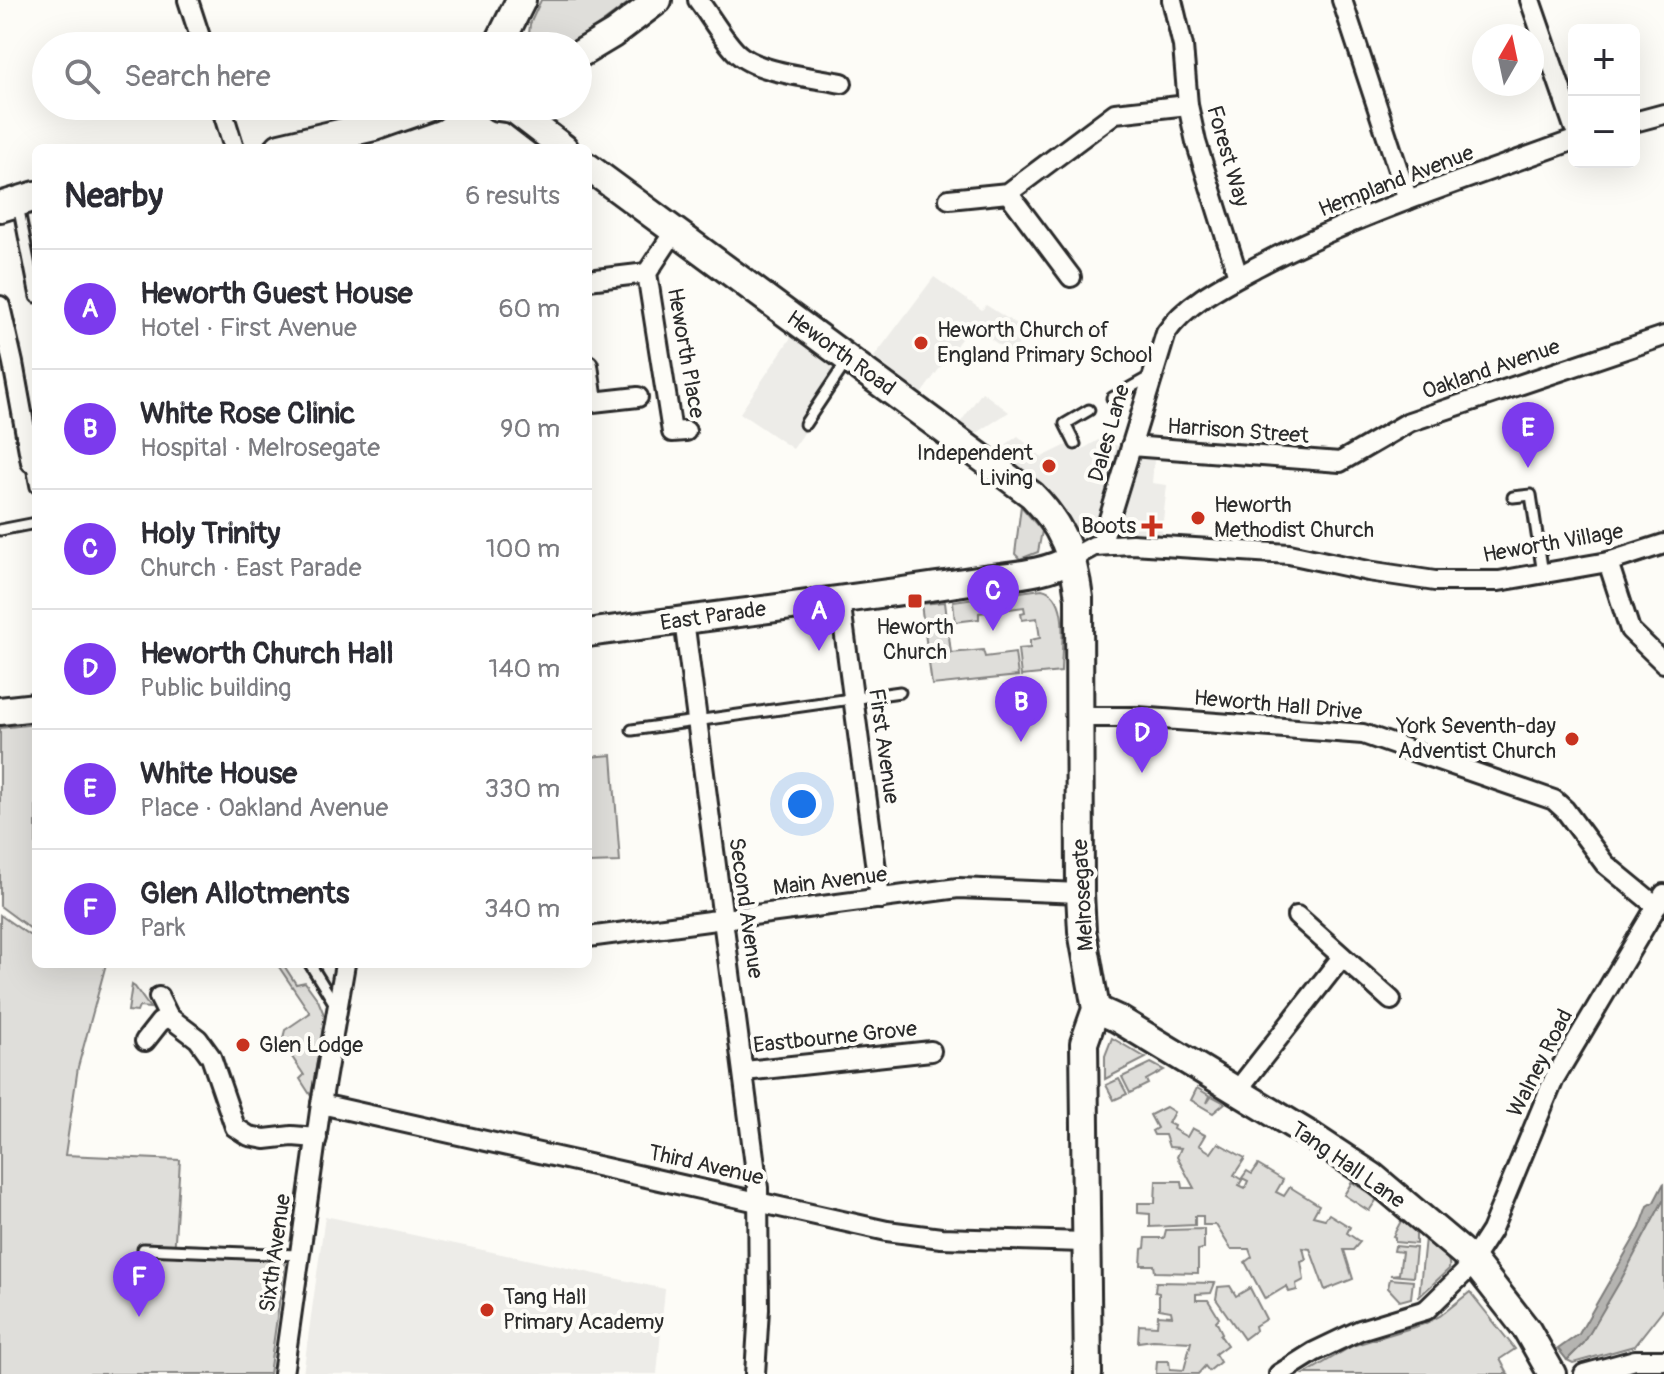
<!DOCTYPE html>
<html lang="en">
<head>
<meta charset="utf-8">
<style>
  :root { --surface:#fff; --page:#f7f7f7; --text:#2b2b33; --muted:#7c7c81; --line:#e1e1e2; --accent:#7c3aed }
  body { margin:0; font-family:Pangolin,sans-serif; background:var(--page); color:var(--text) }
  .controls { position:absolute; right:24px; top:24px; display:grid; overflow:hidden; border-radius:12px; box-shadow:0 8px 32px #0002 }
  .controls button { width:72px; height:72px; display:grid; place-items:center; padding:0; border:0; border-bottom:2px solid var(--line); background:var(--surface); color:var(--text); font:40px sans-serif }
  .compass { position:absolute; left:1472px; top:24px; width:72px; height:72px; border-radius:50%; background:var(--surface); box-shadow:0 8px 32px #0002; rotate:9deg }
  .you { position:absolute; left:802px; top:804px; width:28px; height:28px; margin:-20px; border:6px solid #fff; border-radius:50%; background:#1a73e8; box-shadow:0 0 0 12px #1a73e833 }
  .badge { display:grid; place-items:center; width:52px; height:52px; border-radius:50%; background:var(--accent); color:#fff; font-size:26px; font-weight:700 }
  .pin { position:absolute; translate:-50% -66px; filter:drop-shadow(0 2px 4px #0008) }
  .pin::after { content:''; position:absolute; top:42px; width:28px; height:24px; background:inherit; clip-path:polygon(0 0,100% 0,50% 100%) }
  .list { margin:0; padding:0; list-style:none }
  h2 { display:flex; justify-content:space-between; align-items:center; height:104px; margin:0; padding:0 32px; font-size:34px }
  h2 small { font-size:26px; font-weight:400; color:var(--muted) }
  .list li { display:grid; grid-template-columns:52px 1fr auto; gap:24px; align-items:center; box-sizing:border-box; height:120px; padding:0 32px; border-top:2px solid var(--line) }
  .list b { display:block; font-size:30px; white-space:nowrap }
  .list p { margin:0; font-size:26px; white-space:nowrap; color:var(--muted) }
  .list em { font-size:26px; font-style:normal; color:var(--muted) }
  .icon { flex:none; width:44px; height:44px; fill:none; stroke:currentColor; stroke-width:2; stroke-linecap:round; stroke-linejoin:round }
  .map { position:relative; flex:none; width:1664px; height:1374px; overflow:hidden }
  .search { position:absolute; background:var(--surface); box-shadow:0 8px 32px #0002; left:32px; top:32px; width:560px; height:88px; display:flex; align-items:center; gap:20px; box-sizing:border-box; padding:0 28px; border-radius:44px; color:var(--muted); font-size:30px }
  .panel { position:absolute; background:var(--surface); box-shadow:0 8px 32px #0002; left:32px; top:144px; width:560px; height:824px; border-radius:12px }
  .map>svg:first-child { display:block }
  .built { fill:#edece8 }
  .green { fill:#dfdeda; stroke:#858482; stroke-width:2 }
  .water { fill:#b5b4b1; stroke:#7e7d7b; stroke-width:2 }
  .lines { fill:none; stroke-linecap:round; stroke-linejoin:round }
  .lane-casing { stroke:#2b2b2b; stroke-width:15 }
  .street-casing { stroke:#2b2b2b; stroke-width:24 }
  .secondary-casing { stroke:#2b2b2b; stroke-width:32 }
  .primary-casing { stroke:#2b2b2b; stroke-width:34 }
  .lane { stroke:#fdfcf7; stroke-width:9 }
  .street { stroke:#fdfcf7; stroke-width:18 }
  .secondary { stroke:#fdfcf7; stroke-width:26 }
  .primary { stroke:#fdfcf7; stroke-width:28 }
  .poi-dot { fill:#c8321e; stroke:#fdfcf7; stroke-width:3 }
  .labels { text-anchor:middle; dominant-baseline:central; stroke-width:8; stroke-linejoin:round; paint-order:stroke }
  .street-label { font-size:22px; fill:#2b2b2b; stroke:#fdfcf7 }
  .poi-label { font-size:22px; fill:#2b2b2b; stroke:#fdfcf7; text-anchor:start }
</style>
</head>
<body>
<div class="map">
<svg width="1664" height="1374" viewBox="0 0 1664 1374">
  <rect width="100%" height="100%" fill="#fdfcf7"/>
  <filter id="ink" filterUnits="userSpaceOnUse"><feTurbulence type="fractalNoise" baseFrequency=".0125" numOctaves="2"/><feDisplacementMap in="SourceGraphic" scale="16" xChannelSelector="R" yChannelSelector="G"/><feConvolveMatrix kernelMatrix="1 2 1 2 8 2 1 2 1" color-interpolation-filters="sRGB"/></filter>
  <g filter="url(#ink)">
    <!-- built -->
    <g class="built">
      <polygon points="934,277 982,310 986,305 1027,331 1012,354 971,325 921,394 874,357"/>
      <polygon points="792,336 845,374 793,449 740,413"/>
      <polygon points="982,392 1009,412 974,435 960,423"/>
      <polygon points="1018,436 1042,457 1069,444 1076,453 1100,439 1154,460 1152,483 1167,485 1161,539 1074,529 998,450"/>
      <polygon points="325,1216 665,1289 657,1374 303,1374"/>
    </g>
    <!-- green -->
    <g class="green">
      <path d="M541,0h91c-16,12 -60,49 -79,46 -9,-1 -15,-9 -24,-11l1,-11z"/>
      <polygon points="1021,506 1042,531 1038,552 1020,559 1015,554"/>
      <path d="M1042,589c29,6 19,59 19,83l-40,4 -3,-27 12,-1v-8l10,-2 -3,-20 -15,2 -1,-7 4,-1 -1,-5 -45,6v6l-24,3 -2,-21z"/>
      <polygon points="945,602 951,653 983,650 985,657 1015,653 1018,676 932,685 921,604"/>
      <polygon points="36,724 36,929 31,929 0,906 0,728"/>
      <polygon points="612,755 620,862 588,863 588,757"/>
      <polygon points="0,915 29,935 36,935 36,964 106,964 78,1067 65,1155 180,1160 174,1256 285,1261 269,1374 0,1374"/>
      <polygon points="277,964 283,964 296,984 305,982 318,1000 325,1017 311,1096 300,1079 304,1075 282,1042 285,1030 310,1013"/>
      <polygon points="132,985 135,987 150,1008 139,1007 137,1012 128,1011"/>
      <polygon points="1112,1038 1146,1058 1105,1079 1105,1056"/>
      <polygon points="1151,1063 1164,1070 1146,1080 1148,1084 1130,1093 1122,1077"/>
      <polygon points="1119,1079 1127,1094 1114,1100 1106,1085"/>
      <polygon points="1197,1088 1210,1096 1207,1103 1212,1096 1225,1103 1213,1113 1191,1100"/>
      <polygon points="1166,1107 1174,1112 1168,1123 1174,1126 1173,1129 1187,1137 1192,1128 1205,1135 1199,1145 1211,1153 1218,1143 1245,1158 1234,1175 1242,1180 1239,1185 1245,1188 1248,1181 1242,1178 1247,1171 1252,1174 1258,1165 1283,1180 1276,1192 1284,1196 1290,1187 1319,1205 1313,1216 1325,1219 1329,1214 1350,1227 1347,1233 1360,1242 1353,1250 1344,1250 1353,1279 1325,1290 1310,1249 1303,1248 1306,1260 1301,1262 1304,1280 1296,1284 1297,1290 1289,1292 1287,1286 1265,1299 1245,1262 1252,1257 1249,1249 1231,1249 1216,1225 1203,1225 1203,1216 1195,1216 1195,1225 1150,1227 1150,1214 1138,1213 1138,1203 1155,1203 1156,1181 1182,1181 1183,1188 1194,1188 1177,1157 1181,1148 1169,1147 1165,1135 1154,1135 1152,1131 1157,1128 1150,1115"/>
      <polygon points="1352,1182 1377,1199 1369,1211 1344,1195"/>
      <polygon points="1664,1199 1664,1308 1634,1346 1573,1363 1567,1360 1584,1343"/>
      <polygon points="1402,1219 1416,1231 1416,1244 1395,1242 1395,1237 1393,1236"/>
      <polygon points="1204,1229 1204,1249 1198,1250 1198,1273 1155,1272 1154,1265 1141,1265 1142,1249 1145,1248 1146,1238 1164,1238 1166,1230"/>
      <path d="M1425,1238c10,9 27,17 24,31l-30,28z"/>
      <polygon points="1395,1246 1416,1248 1413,1277 1390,1275 1399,1274 1402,1252 1394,1251"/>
      <polygon points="1390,1279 1413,1281 1411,1298 1400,1301 1388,1288"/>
      <polygon points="1156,1282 1215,1283 1211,1293 1196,1294 1196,1300 1208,1300 1219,1318 1216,1321 1222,1333 1220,1335 1227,1345 1215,1354 1220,1362 1209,1371 1205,1366 1198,1374 1156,1374 1157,1361 1169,1361 1170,1369 1184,1370 1191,1342 1153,1340 1138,1342 1139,1325 1157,1326 1158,1315 1172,1316 1171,1311 1159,1309 1159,1293 1155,1292"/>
      <polygon points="1230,1286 1236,1296 1250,1288 1266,1319 1255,1326 1256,1330 1244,1339 1216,1299 1218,1287"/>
      <polygon points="1470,1292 1515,1349 1500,1359 1508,1374 1305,1374 1352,1346 1424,1324 1440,1316"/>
    </g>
    <!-- water -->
    <polygon class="water" points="1664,1183 1664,1199 1622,1278 1584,1343 1567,1360 1558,1349 1579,1334 1640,1228 1648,1206 1654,1202"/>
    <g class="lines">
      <defs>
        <g id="lane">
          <polyline points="18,205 36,297"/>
          <polyline points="1112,398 1151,376"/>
          <polyline points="805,424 847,361"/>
          <polyline points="1075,444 1065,424 1089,410"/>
          <polyline points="31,462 36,487"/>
          <polyline points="1513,497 1531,495 1543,574"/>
          <polyline points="0,530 36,523"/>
          <polyline points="632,730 900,692"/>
          <polyline points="310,964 336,1006"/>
          <polyline points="143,1249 298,1255"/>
        </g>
        <g id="street">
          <polyline points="188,0 203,46"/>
          <path d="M698,0c12,16 23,36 37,51 20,22 77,26 107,32"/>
          <polyline points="1172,0 1183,46 1188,105 1196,142 1238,276"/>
          <polyline points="1342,0 1408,200"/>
          <polyline points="1530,0 1574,127"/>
          <polyline points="221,106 234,148"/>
          <polyline points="1634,122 1664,114"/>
          <polyline points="1008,193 1071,277"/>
          <polyline points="949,199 1008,193 1115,113 1188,105"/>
          <polyline points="674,232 647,273 672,432 686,431"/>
          <polyline points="588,280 647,273"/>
          <polyline points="0,306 13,363 31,462 36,462"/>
          <polyline points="588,365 593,402 638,397"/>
          <polyline points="1131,446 1340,462 1409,422 1664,336"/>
          <path d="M1101,545l65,-212c21,-31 59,-49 92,-67 100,-53 210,-87 316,-126"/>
          <polyline points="1072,558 1094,546 1132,544 1289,554 1368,571 1435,581 1499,581 1608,562 1664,544"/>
          <polyline points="1608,562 1630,630 1664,663"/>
          <polyline points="840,599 880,899"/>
          <polyline points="684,620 758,1188 759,1309 755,1374"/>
          <polyline points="1080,717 1137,717 1363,734 1554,800 1565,810 1605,864 1655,905"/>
          <polyline points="1297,916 1391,1000"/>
          <polyline points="588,937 958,888 1080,893"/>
          <polyline points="159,997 169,1017"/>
          <polyline points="145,1041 160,1022 169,1017 198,1039 211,1057 235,1127 249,1136 265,1139 292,1136 317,1138"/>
          <polyline points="745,1071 931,1051"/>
          <polyline points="1236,1092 1342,957"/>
          <polyline points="321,1104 887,1231 941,1238 1085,1242"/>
          <polyline points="283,1374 321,1104 345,964"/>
          <polyline points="1279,1374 1314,1352 1360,1330 1426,1310 1464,1273 1491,1231 1554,1079 1664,894"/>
          <polyline points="1584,1374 1635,1360 1664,1360"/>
        </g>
        <g id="secondary">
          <polyline points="578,55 613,34 658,0"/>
          <polyline points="512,108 564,148"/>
          <path d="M588,167l444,328c30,30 42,61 47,103l1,295 2,38 14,78 -12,34 4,331"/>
          <path d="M588,633c130,-18 260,-33 389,-53 33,-5 67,-5 95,-22"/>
          <polyline points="0,711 36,707"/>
          <polyline points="1096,1009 1118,1019 1313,1137 1372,1176 1473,1261 1527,1330 1552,1374"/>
        </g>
        <g id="primary">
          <polyline points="498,46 521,0"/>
          <polyline points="498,106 512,108 520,106"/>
          <polyline points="280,148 374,126 431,106"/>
          <polyline points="0,207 36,196"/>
        </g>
      </defs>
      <!-- lane casing -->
      <use href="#lane" class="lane-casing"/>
      <!-- street casing -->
      <use href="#street" class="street-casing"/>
      <!-- secondary casing -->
      <use href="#secondary" class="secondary-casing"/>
      <!-- primary casing -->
      <use href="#primary" class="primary-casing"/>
      <!-- lane -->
      <use href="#lane" class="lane"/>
      <!-- street -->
      <use href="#street" class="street"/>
      <!-- secondary -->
      <use href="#secondary" class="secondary"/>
      <!-- primary -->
      <use href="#primary" class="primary"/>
    </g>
  </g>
  <!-- markers -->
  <g class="poi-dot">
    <circle cx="921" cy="343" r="8"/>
    <circle cx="1049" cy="466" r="8"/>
    <circle cx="1198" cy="518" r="8"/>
    <path d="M1148 514h8v8h8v8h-8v8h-8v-8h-8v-8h8z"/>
    <rect x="907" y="593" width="16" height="16" rx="4"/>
    <circle cx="1572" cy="739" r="8"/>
    <circle cx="243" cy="1045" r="8"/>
    <circle cx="487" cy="1310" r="8"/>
  </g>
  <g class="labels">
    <!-- street labels -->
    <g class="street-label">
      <text transform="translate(1228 156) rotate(74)">Forest Way</text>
      <text transform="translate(1396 181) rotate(-21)">Hempland Avenue</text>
      <text transform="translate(686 353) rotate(80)">Heworth Place</text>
      <text transform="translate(841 353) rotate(36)">Heworth Road</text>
      <text transform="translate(1491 369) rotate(-19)">Oakland Avenue</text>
      <text transform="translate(1238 431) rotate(4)">Harrison Street</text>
      <text transform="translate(1109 433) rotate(-74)">Dales Lane</text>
      <text transform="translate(1553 543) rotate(-10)">Heworth Village</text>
      <text transform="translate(713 616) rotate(-8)">East Parade</text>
      <text transform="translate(1278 705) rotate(5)">Heworth Hall Drive</text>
      <text transform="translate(884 746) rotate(82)">First Avenue</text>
      <text transform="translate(830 881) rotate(-7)">Main Avenue</text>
      <text transform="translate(1083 895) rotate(-93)">Melrosegate</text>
      <text transform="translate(746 908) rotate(82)">Second Avenue</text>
      <text transform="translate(835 1037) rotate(-6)">Eastbourne Grove</text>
      <text transform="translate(1540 1063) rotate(-63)">Walney Road</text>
      <text transform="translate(706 1165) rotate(13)">Third Avenue</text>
      <text transform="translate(1348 1165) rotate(35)">Tang Hall Lane</text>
      <text transform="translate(275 1253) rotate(-82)">Sixth Avenue</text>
    </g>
    <!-- poi labels -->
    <g class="poi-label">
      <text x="937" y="330">Heworth Church of<tspan x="937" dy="25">England Primary School</tspan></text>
      <text x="1033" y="453" text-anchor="end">Independent<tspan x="1033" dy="25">Living</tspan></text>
      <text x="1214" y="505">Heworth<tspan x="1214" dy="25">Methodist Church</tspan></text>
      <text x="1136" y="526" text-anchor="end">Boots</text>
      <text x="915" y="627" text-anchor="middle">Heworth<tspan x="915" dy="25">Church</tspan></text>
      <text x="1556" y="726" text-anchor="end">York Seventh-day<tspan x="1556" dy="25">Adventist Church</tspan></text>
      <text x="259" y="1045">Glen Lodge</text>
      <text x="503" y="1297">Tang Hall<tspan x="503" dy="25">Primary Academy</tspan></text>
    </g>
  </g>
</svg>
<div class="controls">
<button>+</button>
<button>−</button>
</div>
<svg class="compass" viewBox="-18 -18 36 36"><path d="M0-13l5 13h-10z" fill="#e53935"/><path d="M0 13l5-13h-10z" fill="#7c7c81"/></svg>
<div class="you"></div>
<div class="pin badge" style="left:819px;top:651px">A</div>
<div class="pin badge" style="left:1021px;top:742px">B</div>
<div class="pin badge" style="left:993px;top:631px">C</div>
<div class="pin badge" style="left:1142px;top:773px">D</div>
<div class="pin badge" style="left:1528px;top:468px">E</div>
<div class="pin badge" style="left:139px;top:1317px">F</div>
<div class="search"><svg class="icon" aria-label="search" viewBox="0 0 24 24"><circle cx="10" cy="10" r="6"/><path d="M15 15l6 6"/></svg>Search here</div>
<section class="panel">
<h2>Nearby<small>6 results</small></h2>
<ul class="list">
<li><span class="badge">A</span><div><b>Heworth Guest House</b><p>Hotel · First Avenue</p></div><em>60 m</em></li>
<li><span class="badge">B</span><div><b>White Rose Clinic</b><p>Hospital · Melrosegate</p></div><em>90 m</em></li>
<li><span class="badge">C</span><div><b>Holy Trinity</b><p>Church · East Parade</p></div><em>100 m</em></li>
<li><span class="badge">D</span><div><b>Heworth Church Hall</b><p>Public building</p></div><em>140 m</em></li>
<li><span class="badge">E</span><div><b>White House</b><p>Place · Oakland Avenue</p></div><em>330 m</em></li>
<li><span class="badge">F</span><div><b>Glen Allotments</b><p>Park</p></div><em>340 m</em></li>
</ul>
</section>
</div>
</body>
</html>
